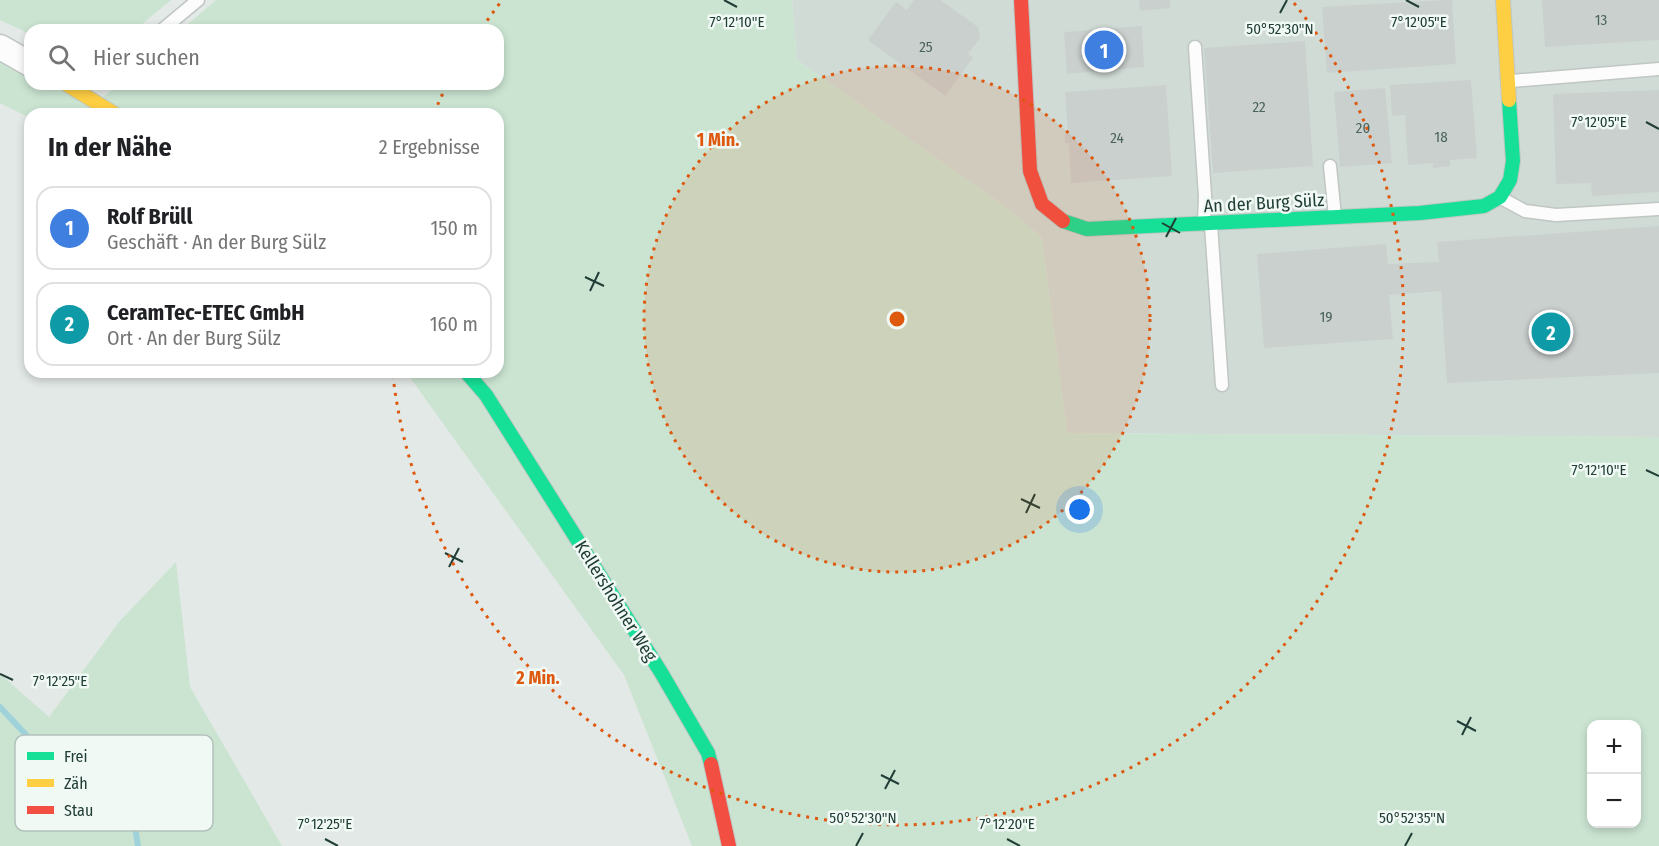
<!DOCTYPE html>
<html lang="de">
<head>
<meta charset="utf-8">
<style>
  :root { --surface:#fff; --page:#f6f6f6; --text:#202124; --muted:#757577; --line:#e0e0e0; --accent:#647a74 }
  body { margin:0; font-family:"Fira Sans Condensed",sans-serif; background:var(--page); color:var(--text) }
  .controls { position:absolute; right:18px; bottom:18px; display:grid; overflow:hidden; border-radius:12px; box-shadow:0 3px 9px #0003 }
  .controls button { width:54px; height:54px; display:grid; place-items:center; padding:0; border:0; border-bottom:2px solid var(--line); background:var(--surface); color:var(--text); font:30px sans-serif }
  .you { position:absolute; left:1080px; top:510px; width:21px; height:21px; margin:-15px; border:4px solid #fff; border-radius:50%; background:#1a73e8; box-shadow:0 0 0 9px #1a73e833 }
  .badge { display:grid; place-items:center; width:39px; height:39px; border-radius:50%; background:var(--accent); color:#fff; font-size:20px; font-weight:700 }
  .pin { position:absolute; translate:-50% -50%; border:3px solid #fff; box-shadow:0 2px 6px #0006 }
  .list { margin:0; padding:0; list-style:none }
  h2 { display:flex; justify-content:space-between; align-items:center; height:78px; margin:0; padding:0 24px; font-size:26px }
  h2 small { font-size:20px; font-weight:400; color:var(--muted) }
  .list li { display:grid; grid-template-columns:39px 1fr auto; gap:18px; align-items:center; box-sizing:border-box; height:84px; margin:0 12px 12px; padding:0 12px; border:2px solid var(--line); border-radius:18px }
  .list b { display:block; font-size:22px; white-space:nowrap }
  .list p { margin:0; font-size:20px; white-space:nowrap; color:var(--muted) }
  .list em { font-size:20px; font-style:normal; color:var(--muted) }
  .icon { flex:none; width:33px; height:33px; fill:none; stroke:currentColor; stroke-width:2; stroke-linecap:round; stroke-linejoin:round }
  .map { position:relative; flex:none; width:1659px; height:846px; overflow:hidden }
  .search { position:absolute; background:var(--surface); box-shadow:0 3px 9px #0003; left:24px; top:24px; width:480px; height:66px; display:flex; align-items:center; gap:15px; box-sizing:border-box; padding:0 21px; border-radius:18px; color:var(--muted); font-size:22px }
  .panel { position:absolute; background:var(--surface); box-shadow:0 3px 9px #0003; left:24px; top:108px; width:480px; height:270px; border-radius:18px }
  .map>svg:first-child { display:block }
  .built { fill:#d0dbd6 }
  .green { fill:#cbe4d2; fill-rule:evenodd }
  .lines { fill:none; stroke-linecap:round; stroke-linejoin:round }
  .stream { stroke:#a0d2da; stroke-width:6 }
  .building { fill:#cad0ce }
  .lane-casing { stroke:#c0c6c3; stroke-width:15 }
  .street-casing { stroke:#c0c6c3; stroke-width:27 }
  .fast-casing { stroke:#bfc7c4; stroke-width:16 }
  .slow-casing { stroke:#bfc7c4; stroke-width:16 }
  .jam-casing { stroke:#bfc7c4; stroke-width:16 }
  .lane { stroke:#fbfcfb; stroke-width:12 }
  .street { stroke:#fbfcfb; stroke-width:24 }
  .fast { stroke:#16e098; stroke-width:14 }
  .slow { stroke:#ffcf43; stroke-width:14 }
  .jam { stroke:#f24e42; stroke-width:14 }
  .ticks { fill:none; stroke:#203e36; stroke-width:2 }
  .ring { fill:none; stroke:#de580e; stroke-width:3; stroke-dasharray:3 6 }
  .labels { text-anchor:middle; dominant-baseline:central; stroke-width:5; stroke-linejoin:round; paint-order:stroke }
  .number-label { font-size:15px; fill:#4b635d }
  .street-label { font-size:18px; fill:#203e36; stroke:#f1f9f5 }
  .key { fill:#f1f9f5; stroke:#b2c1bc; stroke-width:1.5 }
  .key-label { font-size:16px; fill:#203e36 }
  .ticks-label { font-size:15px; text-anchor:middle; fill:#203e36; stroke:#f1f9f5; stroke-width:5; stroke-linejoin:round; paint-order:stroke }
  .centre { fill:#de580e; stroke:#f1f9f5; stroke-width:3 }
  .ring-label { font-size:18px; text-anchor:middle; font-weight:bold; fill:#de580e; stroke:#f1f9f5; stroke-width:5; stroke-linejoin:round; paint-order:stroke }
</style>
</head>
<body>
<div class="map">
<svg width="1659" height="846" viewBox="0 0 1659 846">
  <rect width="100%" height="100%" fill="#e3e9e6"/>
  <!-- built -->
  <polygon class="built" points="792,0 1659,0 1659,437 1067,433 1042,238 1007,208 797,60"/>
  <!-- green -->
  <g class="green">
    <polygon points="0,0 171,0 135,30 30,30 30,34 0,20"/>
    <path d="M216,0h576l5,60 210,148 35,30 25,195 592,4v409h-967l-68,-171 -218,-303h92v-258h-468v4l-30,-15v-47l30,14v14h28l38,19 23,-19h379v-54h-317zM1592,724h44v100h-44z"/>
    <polygon points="176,562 190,687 282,846 0,846 0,674 49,717 119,622"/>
  </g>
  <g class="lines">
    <!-- stream -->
    <polyline class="stream" points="0,707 60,771 135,827 138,846"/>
  </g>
  <!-- building -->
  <g class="building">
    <polygon points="914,0 940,0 978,27 980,38 968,54 973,58 945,96 868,40 896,2 907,10"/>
    <polygon points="1139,0 1170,0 1170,8 1140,11"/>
    <polygon points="1446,0 1452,0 1456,64 1327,73 1322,7"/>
    <polygon points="1542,0 1659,0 1659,40 1545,47"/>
    <polygon points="1142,26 1144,67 1067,74 1064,32"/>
    <polygon points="1305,41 1313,166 1213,173 1204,48"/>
    <polygon points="1471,80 1477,158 1450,160 1450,166 1433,168 1433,163 1408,165 1405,115 1392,116 1390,85"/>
    <polygon points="1166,85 1172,176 1071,183 1069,143 1065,143 1065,134 1068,133 1065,92"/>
    <polygon points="1385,88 1392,163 1340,167 1334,92"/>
    <polygon points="1659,90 1659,192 1592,196 1591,183 1556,184 1553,94"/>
    <polygon points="1659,226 1659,373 1447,383 1441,291 1389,295 1393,339 1264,348 1257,254 1386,244 1388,264 1439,262 1437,242"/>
  </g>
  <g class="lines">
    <defs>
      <g id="lane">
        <polyline points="162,30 198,0"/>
        <polyline points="1195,47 1205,196 1204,224"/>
        <polyline points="1511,81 1659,69"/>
        <polyline points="1330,166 1335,217"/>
        <polyline points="1501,198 1525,211 1556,215 1659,209"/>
        <polyline points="1211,225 1222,385"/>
      </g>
      <polyline id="street" points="0,47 30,64"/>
      <g id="fast">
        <polyline points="1063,221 1087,229 1420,213 1484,206 1500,197 1510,180 1513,161 1509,100"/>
        <polyline points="466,372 486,395 662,674 708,753 711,764"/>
      </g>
      <g id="slow">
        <polyline points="1503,0 1509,100"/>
        <polyline points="66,84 115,114"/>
      </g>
      <g id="jam">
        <polyline points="1021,0 1030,171 1042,204 1063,221"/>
        <polyline points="711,764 729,846"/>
      </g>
    </defs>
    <!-- lane casing -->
    <use href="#lane" class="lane-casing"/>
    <!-- street casing -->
    <use href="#street" class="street-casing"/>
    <!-- fast casing -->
    <use href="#fast" class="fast-casing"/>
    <!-- slow casing -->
    <use href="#slow" class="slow-casing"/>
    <!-- jam casing -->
    <use href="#jam" class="jam-casing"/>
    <!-- lane -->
    <use href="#lane" class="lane"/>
    <!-- street -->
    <use href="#street" class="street"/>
    <!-- fast -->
    <use href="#fast" class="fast"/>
    <!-- slow -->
    <use href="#slow" class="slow"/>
    <!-- jam -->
    <use href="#jam" class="jam"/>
  </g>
  <!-- ticks -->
  <path class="ticks" d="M724,0l13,7M1406,0l13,7M1280,13l7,-13M1646,122l13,7M1162,223l18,10M1166,237l10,-19M585,277l19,9M590,291l9,-19M1646,470l13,6M1021,499l19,9M1026,513l9,-19M445,553l18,9M449,567l10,-19M0,674l13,6M1457,721l19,10M1462,735l9,-18M881,775l18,9M885,789l10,-19M325,839l13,7M1007,839l13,7M856,846l7,-13M1405,846l7,-13"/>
  <!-- distance rings -->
  <circle cx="897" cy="319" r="253" fill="#de580e" fill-opacity=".12"/>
  <g class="ring">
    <circle cx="897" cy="319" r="253"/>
    <path d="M434 113A507 507 0 0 1 447 85M482 28A507 507 0 0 1 500 3M1294 3A507 507 0 1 1 393 376"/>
  </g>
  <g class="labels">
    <!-- number labels -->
    <g class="number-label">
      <text x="1601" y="20">13</text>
      <text x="926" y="47">25</text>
      <text x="1259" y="107">22</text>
      <text x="1363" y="128">20</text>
      <text x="1441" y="137">18</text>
      <text x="1117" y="138">24</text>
      <text x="1326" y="317">19</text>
    </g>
    <!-- street labels -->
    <g class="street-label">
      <text transform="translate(1264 203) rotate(-3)">An der Burg Sülz</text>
      <text transform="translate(616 601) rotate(58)">Kellershohner Weg</text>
    </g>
  </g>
  <!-- legend -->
  <rect x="15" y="735" width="198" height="96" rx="9" class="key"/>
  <rect x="27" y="752" width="27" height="8" fill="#16e098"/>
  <rect x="27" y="779" width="27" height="8" fill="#ffcf43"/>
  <rect x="27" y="806" width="27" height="8" fill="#f24e42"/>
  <g class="key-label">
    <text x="64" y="762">Frei</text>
    <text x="64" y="789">Zäh</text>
    <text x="64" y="816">Stau</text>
  </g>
  <g class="ticks-label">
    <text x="737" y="27">7°12'10"E</text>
    <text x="1419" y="27">7°12'05"E</text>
    <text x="1280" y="34">50°52'30"N</text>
    <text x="1599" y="127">7°12'05"E</text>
    <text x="1599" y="475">7°12'10"E</text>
    <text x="60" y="686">7°12'25"E</text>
    <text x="863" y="823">50°52'30"N</text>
    <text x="1412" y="823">50°52'35"N</text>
    <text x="325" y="829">7°12'25"E</text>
    <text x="1007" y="829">7°12'20"E</text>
  </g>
  <circle cx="897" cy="319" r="9" class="centre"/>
  <g class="ring-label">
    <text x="718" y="146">1 Min.</text>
    <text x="538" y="684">2 Min.</text>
  </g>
</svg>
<div class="controls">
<button>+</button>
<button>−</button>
</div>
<div class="you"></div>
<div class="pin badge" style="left:1104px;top:50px;background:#3f7fe0">1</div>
<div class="pin badge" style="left:1551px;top:332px;background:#0f9aa8">2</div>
<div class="search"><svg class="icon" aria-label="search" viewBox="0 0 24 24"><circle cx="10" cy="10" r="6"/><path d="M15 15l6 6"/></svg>Hier suchen</div>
<section class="panel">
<h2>In der Nähe<small>2 Ergebnisse</small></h2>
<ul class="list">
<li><span class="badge" style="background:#3f7fe0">1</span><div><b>Rolf Brüll</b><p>Geschäft · An der Burg Sülz</p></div><em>150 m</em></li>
<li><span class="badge" style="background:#0f9aa8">2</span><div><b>CeramTec-ETEC GmbH</b><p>Ort · An der Burg Sülz</p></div><em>160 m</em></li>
</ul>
</section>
</div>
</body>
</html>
